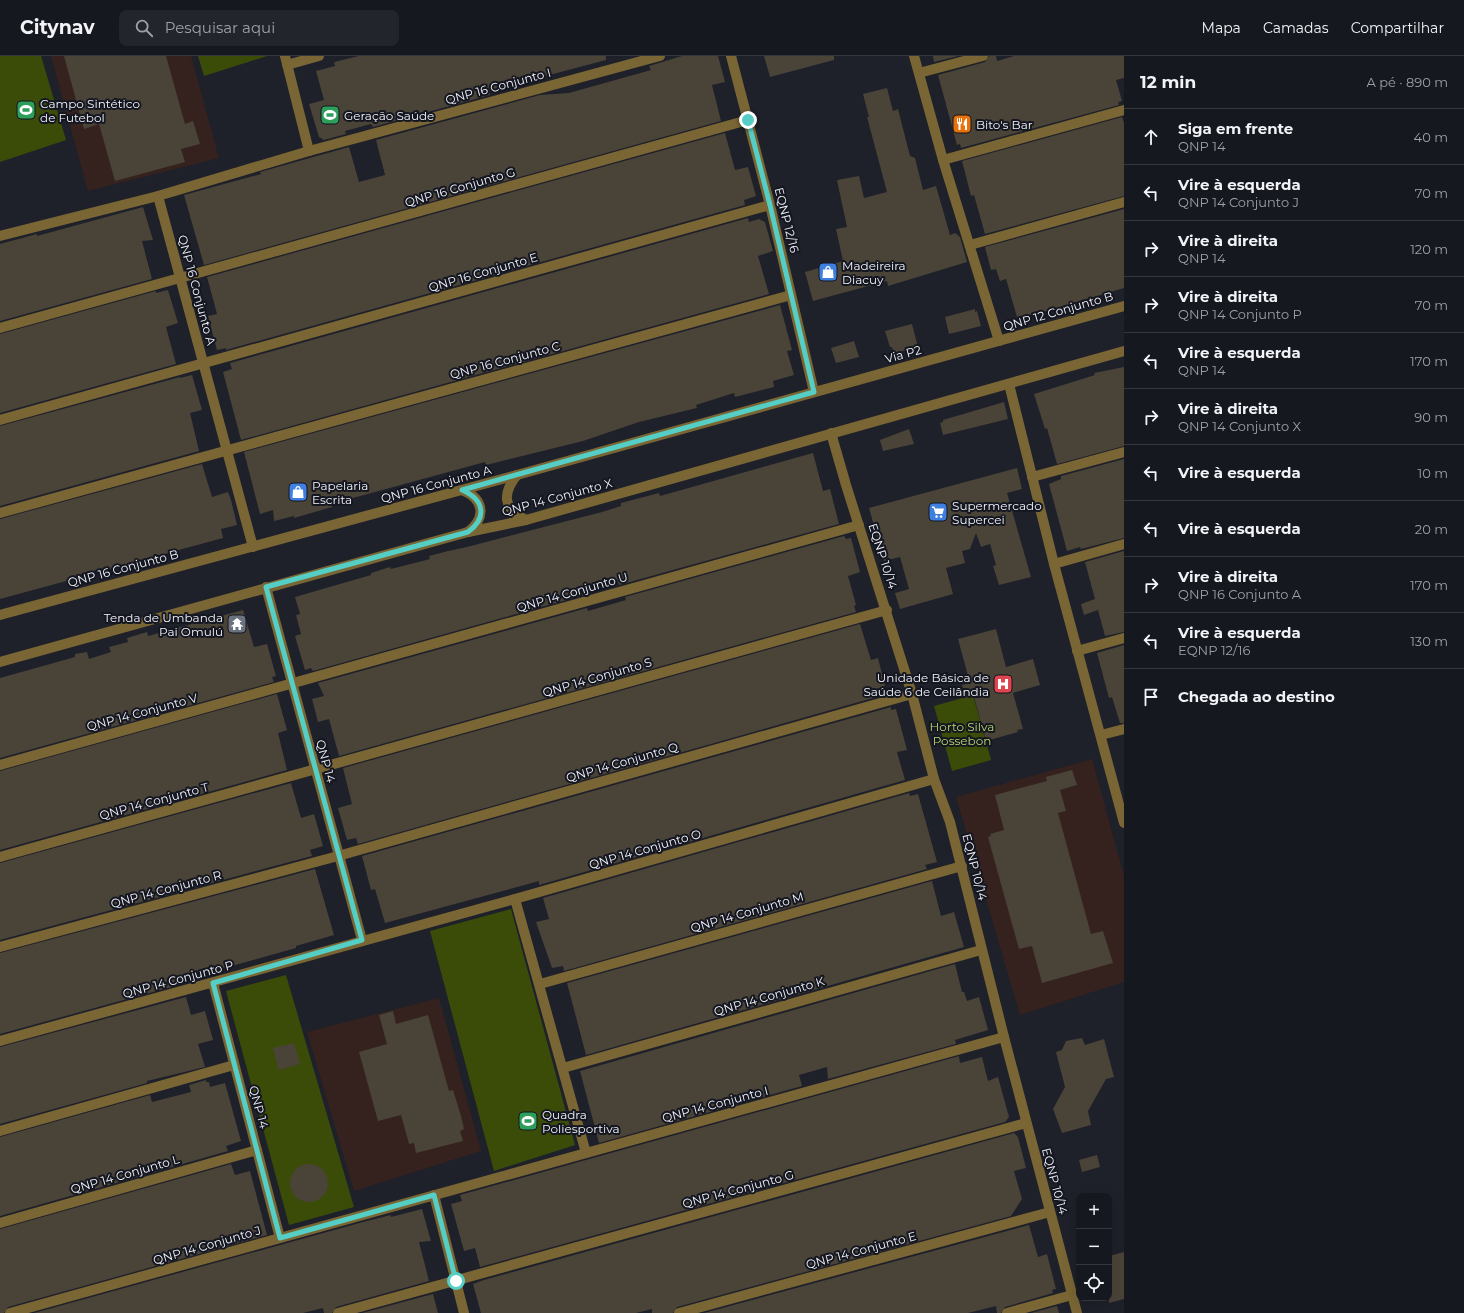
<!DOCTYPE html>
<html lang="pt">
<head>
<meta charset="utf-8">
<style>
  :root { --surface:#161820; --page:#23252d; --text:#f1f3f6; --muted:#9ea0a5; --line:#35373e }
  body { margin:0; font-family:Montserrat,sans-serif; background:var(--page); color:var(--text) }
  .controls { position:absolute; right:12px; bottom:12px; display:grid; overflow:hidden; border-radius:8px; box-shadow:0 4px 16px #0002 }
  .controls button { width:36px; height:36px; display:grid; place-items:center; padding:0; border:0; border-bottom:1px solid var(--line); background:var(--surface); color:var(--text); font:20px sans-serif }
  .stop { position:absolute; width:12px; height:12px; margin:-9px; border:3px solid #55cec5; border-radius:50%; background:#fff }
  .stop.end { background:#55cec5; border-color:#fff; box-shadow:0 1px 4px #0008 }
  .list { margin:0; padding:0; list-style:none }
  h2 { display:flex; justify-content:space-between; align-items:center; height:52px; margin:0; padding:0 16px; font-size:17px }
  h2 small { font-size:13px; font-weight:400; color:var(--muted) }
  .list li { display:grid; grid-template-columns:26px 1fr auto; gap:12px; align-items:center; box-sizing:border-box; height:56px; padding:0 16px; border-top:1px solid var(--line) }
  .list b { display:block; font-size:15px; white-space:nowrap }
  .list p { margin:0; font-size:13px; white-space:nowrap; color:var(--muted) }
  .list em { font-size:13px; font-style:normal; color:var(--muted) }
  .icon { flex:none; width:22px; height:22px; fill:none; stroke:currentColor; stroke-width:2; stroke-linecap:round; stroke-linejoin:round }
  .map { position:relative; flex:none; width:1124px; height:1257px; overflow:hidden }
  header { display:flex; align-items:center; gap:24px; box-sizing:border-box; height:56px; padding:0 20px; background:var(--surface); border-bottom:1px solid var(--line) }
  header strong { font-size:19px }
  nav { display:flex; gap:22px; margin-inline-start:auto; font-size:14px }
  .search { width:280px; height:36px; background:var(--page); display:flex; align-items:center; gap:10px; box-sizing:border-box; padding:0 14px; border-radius:8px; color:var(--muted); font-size:15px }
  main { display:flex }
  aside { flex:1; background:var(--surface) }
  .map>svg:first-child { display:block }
  .education { fill:#35221e }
  .green { fill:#3b4c08 }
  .building { fill:#4a4338 }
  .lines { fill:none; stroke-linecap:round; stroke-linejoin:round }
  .minor { stroke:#7a6634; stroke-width:10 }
  .route { stroke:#55cec5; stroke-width:5 }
  .labels { text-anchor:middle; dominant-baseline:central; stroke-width:4; stroke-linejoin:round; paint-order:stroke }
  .street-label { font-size:12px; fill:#f2f3fb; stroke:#141620 }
  .poi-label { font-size:12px; fill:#f2f3fb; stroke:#141620; text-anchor:start }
  .park-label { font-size:12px; fill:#b9d873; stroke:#141620 }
</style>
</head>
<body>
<header>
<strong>Citynav</strong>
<div class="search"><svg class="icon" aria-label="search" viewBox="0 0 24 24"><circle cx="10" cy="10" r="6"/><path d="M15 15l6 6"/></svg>Pesquisar aqui</div>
<nav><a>Mapa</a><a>Camadas</a><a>Compartilhar</a></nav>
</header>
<main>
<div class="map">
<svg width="1124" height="1257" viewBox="0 0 1124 1257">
  <rect width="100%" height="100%" fill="#1e202a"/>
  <!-- education -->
  <g class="education">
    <polygon points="51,0 191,0 219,102 88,135"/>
    <polygon points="1092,703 1124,820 1124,926 1020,959 956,741"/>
    <polygon points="439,942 481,1095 354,1135 307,976"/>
  </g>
  <!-- green -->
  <g class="green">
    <polygon points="0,0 41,0 66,84 0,106"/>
    <polygon points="198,0 267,0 204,20"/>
    <polygon points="973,639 991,704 952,715 934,650"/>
    <polygon points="511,853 575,1089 494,1115 430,875"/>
    <polygon points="286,919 354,1151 289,1169 226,935"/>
  </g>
  <!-- building -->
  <g class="building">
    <polygon points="64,0 166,0 185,68 193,65 200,88 181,93 185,106 115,125 99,68 84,73"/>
    <polygon points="359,0 606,0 606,4 489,35 490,39 373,71 371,68 345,75 346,78 324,84 319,81 309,48 324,44 316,15 335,10 334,6"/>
    <polygon points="682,0 718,0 725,26 712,29 721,65 204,209 184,139 261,118 260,116 349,91 359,126 385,119 376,84 540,39 569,37 651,14 649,10"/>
    <polygon points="764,0 834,0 834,4 770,21"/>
    <polygon points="933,0 958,0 934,6"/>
    <polygon points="989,0 996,0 997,5 1014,0 1124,0 1124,22 1116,24 1122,45 1118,46 1119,49 961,92 960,88 957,89 938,19 985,6"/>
    <polygon points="887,32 893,55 898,53 910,100 915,102 923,134 936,130 950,179 955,177 960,181 967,206 888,230 887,225 813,245 805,216 843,205 836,173 847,171 837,124 859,120 864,142 887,136 867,61 869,61 863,38"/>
    <polygon points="1122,61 1124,67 1124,140 985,178 974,139 971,140 962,105"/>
    <polygon points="725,77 735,114 748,111 756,140 744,144 745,149 226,294 226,292 217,294 208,260 217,258 207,221"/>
    <polygon points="143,151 153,184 142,185 152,223 0,265 0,188 37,178 37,180"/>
    <polygon points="1124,153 1124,232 1036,258 1017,261 1006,223 1000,225 996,213 991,214 985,191"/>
    <polygon points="748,162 749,166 759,163 765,166 773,195 758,200 769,238 241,384 223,316 232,313 230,307"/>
    <polygon points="168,234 178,267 166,271 176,308 0,357 0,278 156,235 156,237"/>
    <polygon points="780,249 792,294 787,295 794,319 773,325 774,331 735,341 734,337 696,349 697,352 639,366 583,385 486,409 485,406 331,448 332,451 294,462 294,460 274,465 273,454 260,458 244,396"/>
    <polygon points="975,253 975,256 977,255 981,270 949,278 945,261"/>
    <polygon points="912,268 918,291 894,297 892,291 890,291 885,275"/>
    <polygon points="854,285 859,301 836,307 831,292"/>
    <polygon points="1124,311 1124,390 1057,408 1047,372 1045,373 1034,338 1095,319 1094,317"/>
    <polygon points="192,319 202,354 190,357 199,395 0,450 0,370 180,321 180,322"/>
    <polygon points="1004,346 1008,363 943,379 940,367 943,366 943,364"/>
    <polygon points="909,373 914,388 883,395 880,384"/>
    <polygon points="813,397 823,435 830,433 839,468 619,529 617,524 582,533 584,539 313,615 311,612 305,614 295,580 301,578 296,559 300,558 295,541 371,519 371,517 390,511 391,513 430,503 429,500 448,495 467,491 602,456 621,450 621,447 659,437 660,440"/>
    <polygon points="1124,403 1124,482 1081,493 1080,491 1067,495 1049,428 1061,423 1061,420"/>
    <polygon points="202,408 212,441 228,436 231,444 237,469 221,473 223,482 109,513 109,511 69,521 70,524 0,543 0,463"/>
    <polygon points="1017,412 1022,433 1007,437 1031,521 999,529 993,510 996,509 990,488 981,491 976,477 970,493 962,495 965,507 946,512 953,538 900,553 895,537 909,533 900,501 884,505 869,452"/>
    <polygon points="844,480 846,483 851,482 860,516 848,520 856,549 854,550 856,556 339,700 329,663 318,666 312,643 324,640 318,627 587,552 588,555 626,544 625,541"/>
    <polygon points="1124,495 1124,576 1105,580 1098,554 1084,559 1081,548 1095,543 1085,506"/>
    <polygon points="243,554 254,591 267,588 276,620 272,621 274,626 0,702 0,622 75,601 75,598 87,596 89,603 111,596 109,591 128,586 127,582 147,576 148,580"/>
    <polygon points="860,568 871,604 878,602 887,638 358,788 356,782 347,784 338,752 352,748 343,712"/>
    <polygon points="996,573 1006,611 1033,603 1040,629 1013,637 1023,673 1017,674 1018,676 986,685 974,641 966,643 962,629 970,627 958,583"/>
    <polygon points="1124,589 1124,667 1120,667 1112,641 1109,642 1097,597"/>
    <polygon points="277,638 287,674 278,677 287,714 0,794 0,715"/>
    <polygon points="891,651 891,654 896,653 907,694 897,696 905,724 539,829 539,825 385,867 375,833 371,834 362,800"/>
    <polygon points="1072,714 1077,729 1060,734 1066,755 1058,757 1091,878 1103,875 1113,907 1042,927 1032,890 1019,893 988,781 991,780 990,778 1004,774 995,739 1047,725 1046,721"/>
    <polygon points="291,727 301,762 314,758 323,790 310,794 312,800 0,884 0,807"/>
    <polygon points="909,737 910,740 918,738 937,806 925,809 927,813 564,915 563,910 552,912 536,866 549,863 543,842"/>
    <polygon points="315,813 334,879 296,890 296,892 181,924 182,928 0,978 0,897"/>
    <polygon points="932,825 941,860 954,856 964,891 586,999 567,927"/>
    <polygon points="955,908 962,936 964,936 967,945 979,941 988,974 955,984 956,988 828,1023 827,1011 799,1019 802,1030 599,1087 580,1015"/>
    <polygon points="186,941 191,959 205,955 213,984 198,988 205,1011 147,1025 147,1027 0,1068 0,991"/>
    <polygon points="393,955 396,968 428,959 449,1035 453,1034 461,1060 464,1073 460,1075 463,1085 416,1097 414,1087 409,1088 401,1059 378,1065 359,996 387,988 379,959"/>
    <polygon points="1082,982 1085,989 1104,983 1114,1021 1106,1023 1088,1055 1091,1069 1062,1077 1053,1053 1065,1031 1056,996 1062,994 1066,985"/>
    <polygon points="294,987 300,1008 279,1014 273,992"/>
    <polygon points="959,1000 960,1007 982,1001 988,1025 998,1021 1009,1061 1005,1066 480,1211 475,1192 464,1195 451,1148 462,1145 460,1139"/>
    <polygon points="206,1024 206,1026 209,1026 210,1031 225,1027 241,1085 226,1090 228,1095 0,1160 0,1081 150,1039 152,1046 191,1036 189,1029"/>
    <polygon points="1014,1077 1018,1081 1026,1112 1014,1115 1022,1143 1011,1160 677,1251 673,1257 652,1257 652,1253 636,1257 481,1257 473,1228 484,1224"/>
    <polygon points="1097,1099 1100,1111 1082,1116 1079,1104"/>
    <circle cx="309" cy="1127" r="19"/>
    <polygon points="231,1108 235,1119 250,1115 267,1179 8,1251 4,1257 0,1257 0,1173"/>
    <polygon points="422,1153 431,1185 419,1186 429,1225 336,1251 332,1257 324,1257 323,1252 303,1257 34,1257 363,1166 391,1159 391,1161"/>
    <polygon points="1029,1169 1038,1201 1047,1198 1056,1233 1052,1234 1053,1237 1005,1251 1001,1257 997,1257 996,1250 968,1257 704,1257"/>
    <polygon points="1124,1196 1124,1243 1109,1247 1109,1200"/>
    <polygon points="433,1238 438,1257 362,1257"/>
    <polygon points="1057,1250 1059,1257 1031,1257"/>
  </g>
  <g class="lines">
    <!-- minor -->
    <g class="minor">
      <polyline points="285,0 309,95"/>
      <polyline points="731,0 770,149 814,336"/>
      <polyline points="914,0 943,104 999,285"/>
      <polyline points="287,9 319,0"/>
      <polyline points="919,17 983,0"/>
      <polyline points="943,104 1124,54"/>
      <polyline points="158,140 253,491"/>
      <polyline points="0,180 158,140 309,95 660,0"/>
      <polyline points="970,189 1124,146"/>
      <polyline points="0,272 748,64"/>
      <polyline points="1009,328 1054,508 1124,767"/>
      <polyline points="0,364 770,149"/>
      <polyline points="831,377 846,429 912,638 934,723 950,766 1004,981 1077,1257"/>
      <path d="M517,419c-16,20 -13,34 9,45"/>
      <polyline points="1032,421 1124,396"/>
      <path d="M462,434c23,9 24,28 6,42"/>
      <polyline points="0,457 791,239"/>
      <polyline points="1054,508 1124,488"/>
      <polyline points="266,531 362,884"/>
      <polyline points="0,559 517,419 1124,250"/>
      <polyline points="1077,595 1124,582"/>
      <polyline points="0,606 468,476 526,464 1124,295"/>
      <polyline points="1101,679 1124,673"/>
      <polyline points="0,709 859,469"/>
      <polyline points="0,801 887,554"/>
      <polyline points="515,843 586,1097"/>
      <polyline points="0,891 338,800 912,638"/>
      <polyline points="213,927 280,1182"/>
      <polyline points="540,928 962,810"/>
      <polyline points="0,985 515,843 934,723"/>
      <polyline points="563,1012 981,894"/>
      <polyline points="0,1075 234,1009"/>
      <polyline points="434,1139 464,1257"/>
      <polyline points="0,1167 257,1094"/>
      <polyline points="10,1257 1004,981"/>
      <polyline points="338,1257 1026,1067"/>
      <polyline points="679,1257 1050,1156"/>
      <polyline points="1007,1257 1072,1239"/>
    </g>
  </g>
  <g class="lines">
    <!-- route -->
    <path class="route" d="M456,1225l-22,-86 -154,43 -67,-255 149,-43 -96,-353 202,-55c19,-14 17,-32 -6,-42l352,-98 -44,-187 -22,-85"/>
  </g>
  <!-- icons -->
  <defs>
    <symbol id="stadium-square" viewBox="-11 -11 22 22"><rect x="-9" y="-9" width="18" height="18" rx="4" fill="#2e9e5b" stroke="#141620"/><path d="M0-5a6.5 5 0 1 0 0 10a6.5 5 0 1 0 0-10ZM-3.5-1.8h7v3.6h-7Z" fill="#fff"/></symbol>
    <symbol id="restaurant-square" viewBox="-11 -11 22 22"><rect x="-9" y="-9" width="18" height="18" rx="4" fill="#e8710a" stroke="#141620"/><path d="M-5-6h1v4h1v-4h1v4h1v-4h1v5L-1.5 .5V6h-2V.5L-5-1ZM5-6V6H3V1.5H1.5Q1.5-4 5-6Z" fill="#fff"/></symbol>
    <symbol id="shop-square" viewBox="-11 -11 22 22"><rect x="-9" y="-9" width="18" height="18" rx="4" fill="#3f7fe0" stroke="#141620"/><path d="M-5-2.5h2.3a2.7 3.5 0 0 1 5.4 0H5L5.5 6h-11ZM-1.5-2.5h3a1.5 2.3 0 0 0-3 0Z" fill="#fff"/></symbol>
    <symbol id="supermarket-square" viewBox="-11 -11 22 22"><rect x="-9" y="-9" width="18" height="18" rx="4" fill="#3f7fe0" stroke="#141620"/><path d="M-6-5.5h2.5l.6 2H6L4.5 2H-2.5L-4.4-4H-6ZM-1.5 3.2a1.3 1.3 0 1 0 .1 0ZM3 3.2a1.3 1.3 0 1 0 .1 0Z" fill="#fff"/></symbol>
    <symbol id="temple-square" viewBox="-11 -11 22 22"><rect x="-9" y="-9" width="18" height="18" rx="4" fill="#6b7280" stroke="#141620"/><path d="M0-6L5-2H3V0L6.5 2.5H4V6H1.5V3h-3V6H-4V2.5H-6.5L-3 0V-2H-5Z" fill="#fff"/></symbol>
    <symbol id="hospital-square" viewBox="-11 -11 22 22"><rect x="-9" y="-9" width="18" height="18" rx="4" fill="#e0444e" stroke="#141620"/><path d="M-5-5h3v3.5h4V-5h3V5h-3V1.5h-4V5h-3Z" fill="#fff"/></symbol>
  </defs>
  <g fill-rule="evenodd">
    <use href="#stadium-square" x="15" y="43" width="22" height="22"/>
    <use href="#stadium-square" x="319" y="48" width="22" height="22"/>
    <use href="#restaurant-square" x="951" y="57" width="22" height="22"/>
    <use href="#shop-square" x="817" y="205" width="22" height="22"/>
    <use href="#shop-square" x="287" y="425" width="22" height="22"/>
    <use href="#supermarket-square" x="927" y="445" width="22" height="22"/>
    <use href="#temple-square" x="226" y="557" width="22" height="22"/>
    <use href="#hospital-square" x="992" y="617" width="22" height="22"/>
    <use href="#stadium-square" x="517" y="1054" width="22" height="22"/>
  </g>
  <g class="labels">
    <!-- street labels -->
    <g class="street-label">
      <text transform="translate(498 30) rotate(-15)">QNP 16 Conjunto I</text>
      <text transform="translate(460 131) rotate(-16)">QNP 16 Conjunto G</text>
      <text transform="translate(787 164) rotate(76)">EQNP 12/16</text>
      <text transform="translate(483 216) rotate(-16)">QNP 16 Conjunto E</text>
      <text transform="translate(197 234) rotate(75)">QNP 16 Conjunto A</text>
      <text transform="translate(1058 255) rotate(-16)">QNP 12 Conjunto B</text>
      <text transform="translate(903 298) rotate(-15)">Via P2</text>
      <text transform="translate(505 304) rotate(-15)">QNP 16 Conjunto C</text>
      <text transform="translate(436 428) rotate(-15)">QNP 16 Conjunto A</text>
      <text transform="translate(557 441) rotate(-15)">QNP 14 Conjunto X</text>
      <text transform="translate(883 500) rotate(72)">EQNP 10/14</text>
      <text transform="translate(123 512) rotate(-15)">QNP 16 Conjunto B</text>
      <text transform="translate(572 536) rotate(-16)">QNP 14 Conjunto U</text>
      <text transform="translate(597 621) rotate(-16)">QNP 14 Conjunto S</text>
      <text transform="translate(142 656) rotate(-15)">QNP 14 Conjunto V</text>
      <text transform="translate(326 705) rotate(75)">QNP 14</text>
      <text transform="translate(622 706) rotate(-16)">QNP 14 Conjunto Q</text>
      <text transform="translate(154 745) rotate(-15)">QNP 14 Conjunto T</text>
      <text transform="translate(645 793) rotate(-16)">QNP 14 Conjunto O</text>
      <text transform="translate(975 811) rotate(76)">EQNP 10/14</text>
      <text transform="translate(166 833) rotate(-15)">QNP 14 Conjunto R</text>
      <text transform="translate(747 856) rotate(-16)">QNP 14 Conjunto M</text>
      <text transform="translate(178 923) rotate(-15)">QNP 14 Conjunto P</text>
      <text transform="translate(769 940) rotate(-16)">QNP 14 Conjunto K</text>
      <text transform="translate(715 1048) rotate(-15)">QNP 14 Conjunto I</text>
      <text transform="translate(259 1051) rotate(75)">QNP 14</text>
      <text transform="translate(125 1118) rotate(-16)">QNP 14 Conjunto L</text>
      <text transform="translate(1055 1125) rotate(75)">EQNP 10/14</text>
      <text transform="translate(738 1133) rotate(-15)">QNP 14 Conjunto G</text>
      <text transform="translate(207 1189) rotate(-16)">QNP 14 Conjunto J</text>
      <text transform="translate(861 1194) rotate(-15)">QNP 14 Conjunto E</text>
    </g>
    <!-- poi labels -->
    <g class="poi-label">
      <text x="40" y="47">Campo Sintético<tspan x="40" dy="14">de Futebol</tspan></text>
      <text x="344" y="59">Geração Saúde</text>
      <text x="976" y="68">Bito's Bar</text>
      <text x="842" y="209">Madeireira<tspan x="842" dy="14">Diacuy</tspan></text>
      <text x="312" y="429">Papelaria<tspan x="312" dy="14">Escrita</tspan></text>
      <text x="952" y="449">Supermercado<tspan x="952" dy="14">Supercei</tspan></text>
      <text x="223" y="561" text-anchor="end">Tenda de Umbanda<tspan x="223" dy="14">Pai Omulú</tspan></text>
      <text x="989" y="621" text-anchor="end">Unidade Básica de<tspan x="989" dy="14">Saúde 6 de Ceilândia</tspan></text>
      <text x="542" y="1058">Quadra<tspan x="542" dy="14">Poliesportiva</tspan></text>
    </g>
    <!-- park labels -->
    <g class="park-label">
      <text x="962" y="670">Horto Silva<tspan x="962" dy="14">Possebon</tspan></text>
    </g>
  </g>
</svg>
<div class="controls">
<button>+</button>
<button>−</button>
<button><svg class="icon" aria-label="locate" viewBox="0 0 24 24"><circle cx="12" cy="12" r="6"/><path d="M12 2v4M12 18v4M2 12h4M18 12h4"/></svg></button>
</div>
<div class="stop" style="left:456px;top:1225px"></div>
<div class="stop end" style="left:748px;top:64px"></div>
</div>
<aside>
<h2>12 min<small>A pé · 890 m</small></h2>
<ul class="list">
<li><svg class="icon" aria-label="ahead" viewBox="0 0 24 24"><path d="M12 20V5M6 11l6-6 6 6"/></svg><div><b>Siga em frente</b><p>QNP 14</p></div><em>40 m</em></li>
<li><svg class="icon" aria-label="left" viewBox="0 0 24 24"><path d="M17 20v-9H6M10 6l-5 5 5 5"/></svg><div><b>Vire à esquerda</b><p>QNP 14 Conjunto J</p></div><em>70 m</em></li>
<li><svg class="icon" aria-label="right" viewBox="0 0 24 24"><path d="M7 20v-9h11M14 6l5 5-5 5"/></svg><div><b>Vire à direita</b><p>QNP 14</p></div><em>120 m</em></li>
<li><svg class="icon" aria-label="right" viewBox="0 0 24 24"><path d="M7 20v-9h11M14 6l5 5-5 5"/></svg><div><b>Vire à direita</b><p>QNP 14 Conjunto P</p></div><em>70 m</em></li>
<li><svg class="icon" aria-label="left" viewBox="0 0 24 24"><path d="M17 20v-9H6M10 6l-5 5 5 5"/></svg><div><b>Vire à esquerda</b><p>QNP 14</p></div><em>170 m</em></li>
<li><svg class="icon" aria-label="right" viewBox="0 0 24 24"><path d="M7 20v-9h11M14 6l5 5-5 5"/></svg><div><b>Vire à direita</b><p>QNP 14 Conjunto X</p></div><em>90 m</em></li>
<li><svg class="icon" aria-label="left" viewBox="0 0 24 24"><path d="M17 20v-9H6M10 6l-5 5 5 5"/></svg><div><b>Vire à esquerda</b></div><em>10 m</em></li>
<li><svg class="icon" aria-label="left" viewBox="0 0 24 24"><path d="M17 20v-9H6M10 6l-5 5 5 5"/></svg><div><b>Vire à esquerda</b></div><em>20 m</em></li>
<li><svg class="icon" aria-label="right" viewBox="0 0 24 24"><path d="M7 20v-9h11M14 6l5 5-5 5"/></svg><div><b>Vire à direita</b><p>QNP 16 Conjunto A</p></div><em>170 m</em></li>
<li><svg class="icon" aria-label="left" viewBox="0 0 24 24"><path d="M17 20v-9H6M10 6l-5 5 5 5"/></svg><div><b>Vire à esquerda</b><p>EQNP 12/16</p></div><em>130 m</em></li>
<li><svg class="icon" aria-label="arrive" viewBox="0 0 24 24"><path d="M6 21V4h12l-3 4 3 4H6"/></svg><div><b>Chegada ao destino</b></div></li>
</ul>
</aside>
</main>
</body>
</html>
